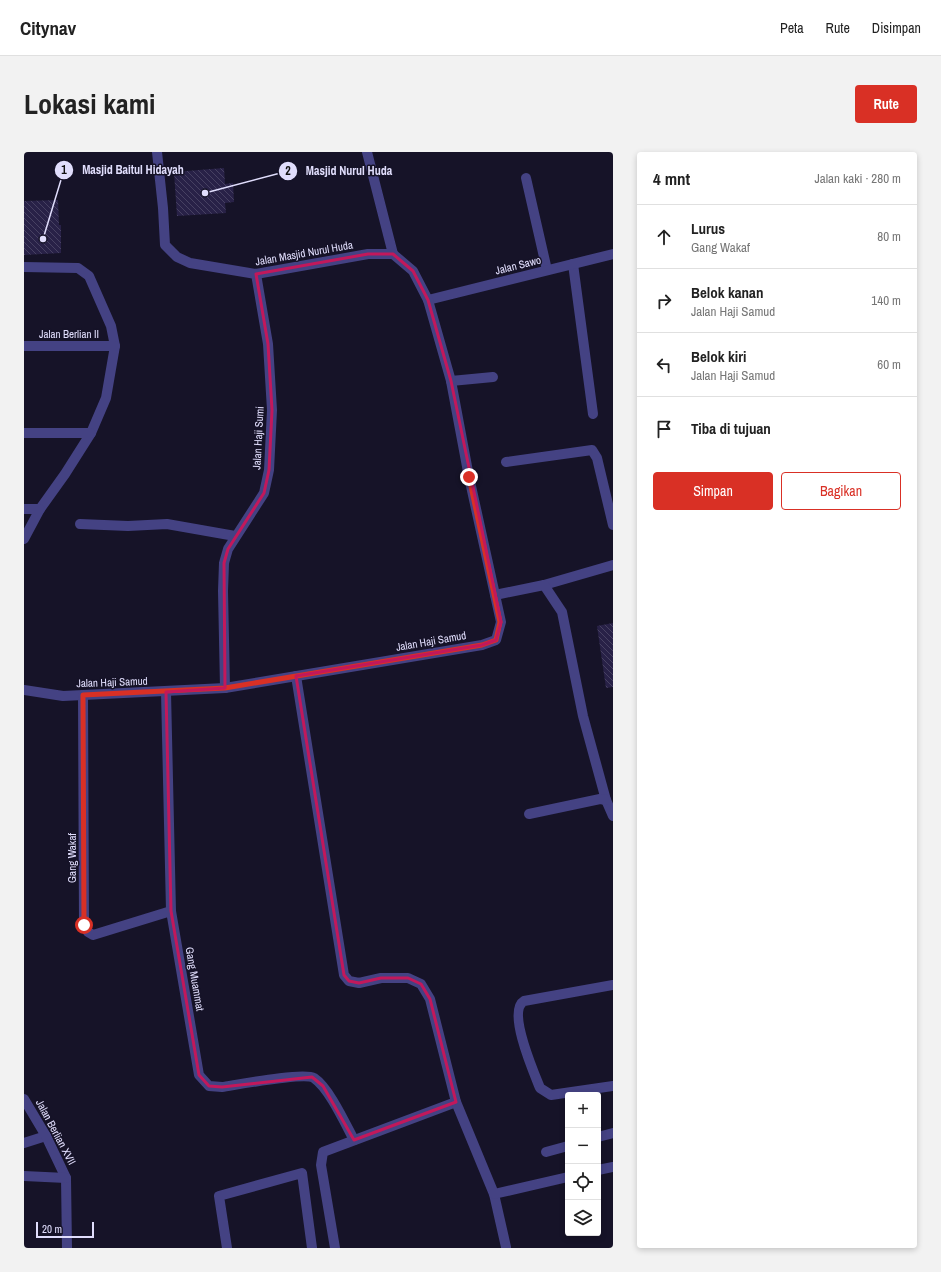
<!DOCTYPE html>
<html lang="id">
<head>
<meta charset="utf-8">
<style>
  :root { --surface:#fff; --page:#f2f2f2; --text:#222; --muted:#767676; --line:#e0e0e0; --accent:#d93025 }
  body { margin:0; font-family:"Archivo Narrow",sans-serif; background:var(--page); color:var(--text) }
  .controls { position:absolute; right:12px; bottom:12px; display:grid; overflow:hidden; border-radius:4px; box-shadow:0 2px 6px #0003 }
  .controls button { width:36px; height:36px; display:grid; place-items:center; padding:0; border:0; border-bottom:1px solid var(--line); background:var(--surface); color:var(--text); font:20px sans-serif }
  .scale { position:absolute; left:12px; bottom:10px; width:58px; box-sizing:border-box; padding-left:4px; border:2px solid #e0ddfc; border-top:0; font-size:11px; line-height:14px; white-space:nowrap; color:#e0ddfc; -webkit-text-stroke:3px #161328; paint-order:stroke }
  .stop { position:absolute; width:12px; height:12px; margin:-9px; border:3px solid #d93025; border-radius:50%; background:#fff }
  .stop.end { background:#d93025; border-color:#fff; box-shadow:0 1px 4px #0008 }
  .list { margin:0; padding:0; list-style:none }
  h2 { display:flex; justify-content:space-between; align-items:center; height:52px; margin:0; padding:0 16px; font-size:17px }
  h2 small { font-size:13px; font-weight:400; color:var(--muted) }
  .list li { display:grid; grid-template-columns:26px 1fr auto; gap:12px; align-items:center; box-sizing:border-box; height:64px; padding:0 16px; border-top:1px solid var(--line) }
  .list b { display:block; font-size:15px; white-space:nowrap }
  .list p { margin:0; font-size:13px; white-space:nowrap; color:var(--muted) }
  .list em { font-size:13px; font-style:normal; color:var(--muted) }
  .actions { display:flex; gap:8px; padding:12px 16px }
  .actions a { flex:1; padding:9px 0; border:1px solid var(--accent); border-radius:4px; text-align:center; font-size:14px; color:var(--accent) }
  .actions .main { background:var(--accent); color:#fff }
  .icon { flex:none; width:22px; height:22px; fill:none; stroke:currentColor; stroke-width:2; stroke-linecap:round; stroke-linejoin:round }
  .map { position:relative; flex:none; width:589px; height:1096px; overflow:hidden; border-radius:4px }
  header { display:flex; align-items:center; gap:24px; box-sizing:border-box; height:56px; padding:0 20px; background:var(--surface); border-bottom:1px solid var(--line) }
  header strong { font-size:19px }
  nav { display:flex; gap:22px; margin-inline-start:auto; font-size:14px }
  .intro { display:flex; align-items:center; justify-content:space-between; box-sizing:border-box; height:96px; padding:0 24px }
  h1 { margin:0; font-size:28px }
  .button { padding:10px 18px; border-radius:4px; background:var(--accent); color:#fff; font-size:14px; font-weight:700 }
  main { display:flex; gap:24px; padding:0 24px }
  aside { flex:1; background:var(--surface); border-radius:4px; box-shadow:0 2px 6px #0003 }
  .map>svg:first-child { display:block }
  .building { fill:url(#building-back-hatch) }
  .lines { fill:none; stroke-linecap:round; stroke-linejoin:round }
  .service { stroke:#444283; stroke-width:10 }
  .minor { stroke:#444283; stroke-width:10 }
  .route { stroke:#d93025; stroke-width:5 }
  .marked { fill:none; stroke:#c2185b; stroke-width:3; stroke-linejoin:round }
  .labels { text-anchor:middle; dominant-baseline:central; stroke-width:3; stroke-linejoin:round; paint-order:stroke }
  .street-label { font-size:11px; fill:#e0ddfc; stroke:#161328 }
  .leader { fill:none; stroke:#e0ddfc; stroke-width:1.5 }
  .callout-dot { fill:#e0ddfc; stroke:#161328; stroke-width:1.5 }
  .mark-label { font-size:12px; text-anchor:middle; font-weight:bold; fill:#111 }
  .callout-label { font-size:12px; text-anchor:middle; font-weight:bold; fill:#e0ddfc; stroke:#161328; stroke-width:3; stroke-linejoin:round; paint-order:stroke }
</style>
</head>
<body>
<header>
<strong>Citynav</strong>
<nav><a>Peta</a><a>Rute</a><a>Disimpan</a></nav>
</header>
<div class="intro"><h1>Lokasi kami</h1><a class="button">Rute</a></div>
<main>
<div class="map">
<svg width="589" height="1096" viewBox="0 0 589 1096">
  <defs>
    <pattern id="building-back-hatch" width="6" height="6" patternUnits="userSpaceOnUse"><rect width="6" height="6" fill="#282147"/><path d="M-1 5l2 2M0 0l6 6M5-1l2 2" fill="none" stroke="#474162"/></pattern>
  </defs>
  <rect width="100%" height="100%" fill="#161328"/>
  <!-- building -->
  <g class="building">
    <polygon points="200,16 201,32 209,31 210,50 201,51 202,61 153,64 150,20"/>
    <polygon points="34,48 35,73 37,73 37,101 0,103 0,49"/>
    <polygon points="589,471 589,535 582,536 573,474"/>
  </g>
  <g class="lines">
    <!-- service -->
    <g class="service">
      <polyline points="502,26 523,118"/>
      <polyline points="427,229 469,225"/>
      <path d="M589,833l-89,16c-17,10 10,72 16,87l11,7 62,-9"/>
      <polyline points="0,991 22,984"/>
    </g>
    <!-- minor -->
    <g class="minor">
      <polyline points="343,0 369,102"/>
      <polyline points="549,112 569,262"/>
      <polyline points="0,115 54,116 65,124 87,174 91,194 82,246 67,281 41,322 16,357 0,387"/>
      <polyline points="404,148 589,102"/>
      <polyline points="0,194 91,194"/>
      <polyline points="0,281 67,281"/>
      <polyline points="482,310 568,298 573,306 589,373"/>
      <polyline points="0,357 16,357"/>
      <polyline points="56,372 104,374 143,372 211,384"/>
      <polyline points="520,433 589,413"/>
      <polyline points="471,443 520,433 538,460 559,564 582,648 589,664"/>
      <polyline points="272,524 320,823 325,829 335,831 357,826 384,826 397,832 406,847 432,950 299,1000 297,1013 311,1096"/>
      <polyline points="201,536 199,439 200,411 204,397 240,341 245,318 248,258 244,192 232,122"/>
      <polyline points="0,538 39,544 201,536 458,493 472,488 477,470 445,325 427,229 404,148 389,119 369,102 344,102 232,122 166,111 153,105 141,93 139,56 133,0"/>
      <path d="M142,540l5,219 28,164 10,11 13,1c14,-2 82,-15 92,-9 15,10 31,45 40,62"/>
      <polyline points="59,543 60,773 64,780 69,783 147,759"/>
      <polyline points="505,662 576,647 582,648"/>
      <polyline points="0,947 22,984 42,1026 43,1096"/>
      <polyline points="432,950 470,1042 482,1095"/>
      <polyline points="574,985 589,981"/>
      <polyline points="522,1000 544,994"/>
      <polyline points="574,1018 589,1015"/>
      <polyline points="0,1024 42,1026"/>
      <polyline points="470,1042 544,1025"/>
      <polyline points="203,1096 195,1044 278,1021 288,1096"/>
    </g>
  </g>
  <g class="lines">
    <!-- route -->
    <polyline class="route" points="60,773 59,543 201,536 458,493 472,488 476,470 445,325"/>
  </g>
  <!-- marked area -->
  <path class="marked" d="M344,102h25l20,17 15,29 23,81 50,241 -5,18 -14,5 -186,31 48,299 5,6 10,2 22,-5h27l13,6 9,15 26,103 -102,38 -31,-54 -11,-9 -90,10 -13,-1 -10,-11 -28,-164 -5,-219 59,-4 -1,-125 4,-14 36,-56 5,-23 3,-60 -4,-66 -12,-70z"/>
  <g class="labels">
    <!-- street labels -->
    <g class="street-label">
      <text transform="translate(280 101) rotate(-10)">Jalan Masjid Nurul Huda</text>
      <text transform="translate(494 113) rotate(-14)">Jalan Sawo</text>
      <text x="45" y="182">Jalan Berlian II</text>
      <text transform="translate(234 286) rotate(-87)">Jalan Haji Sumi</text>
      <text transform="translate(407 489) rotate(-10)">Jalan Haji Samud</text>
      <text transform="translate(88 530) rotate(-2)">Jalan Haji Samud</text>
      <text transform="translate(48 706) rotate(-90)">Gang Wakaf</text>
      <text transform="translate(171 827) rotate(80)">Gang Muammat</text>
      <text transform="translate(32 980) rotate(62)">Jalan Berlian XVII</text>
    </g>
  </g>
  <!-- callouts -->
  <path class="leader" d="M19 87L40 18M181 41L264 19"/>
  <g class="callout-dot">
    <circle cx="19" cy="87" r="4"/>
    <circle cx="181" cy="41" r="4"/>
    <circle cx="40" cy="18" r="10"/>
    <circle cx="264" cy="19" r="10"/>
  </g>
  <g class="mark-label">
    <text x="40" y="22">1</text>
    <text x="264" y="23">2</text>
  </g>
  <g class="callout-label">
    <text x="109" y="22">Masjid Baitul Hidayah</text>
    <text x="325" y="23">Masjid Nurul Huda</text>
  </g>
</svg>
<div class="controls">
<button>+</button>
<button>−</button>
<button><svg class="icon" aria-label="locate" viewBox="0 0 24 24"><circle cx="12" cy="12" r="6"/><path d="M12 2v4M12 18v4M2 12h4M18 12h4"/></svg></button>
<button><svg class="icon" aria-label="layers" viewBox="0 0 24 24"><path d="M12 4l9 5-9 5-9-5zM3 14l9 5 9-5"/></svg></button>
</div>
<div class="scale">20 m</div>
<div class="stop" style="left:60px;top:773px"></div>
<div class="stop end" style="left:445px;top:325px"></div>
</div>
<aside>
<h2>4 mnt<small>Jalan kaki · 280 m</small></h2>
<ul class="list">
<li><svg class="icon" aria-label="ahead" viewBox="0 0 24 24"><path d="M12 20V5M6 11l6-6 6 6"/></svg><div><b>Lurus</b><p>Gang Wakaf</p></div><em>80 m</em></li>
<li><svg class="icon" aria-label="right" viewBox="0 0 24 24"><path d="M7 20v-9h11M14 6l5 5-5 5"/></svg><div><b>Belok kanan</b><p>Jalan Haji Samud</p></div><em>140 m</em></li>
<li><svg class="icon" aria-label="left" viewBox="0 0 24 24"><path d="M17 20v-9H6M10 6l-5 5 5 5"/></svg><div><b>Belok kiri</b><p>Jalan Haji Samud</p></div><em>60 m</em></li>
<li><svg class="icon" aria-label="arrive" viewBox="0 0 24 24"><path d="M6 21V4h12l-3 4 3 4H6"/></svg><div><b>Tiba di tujuan</b></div></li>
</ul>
<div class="actions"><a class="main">Simpan</a><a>Bagikan</a></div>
</aside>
</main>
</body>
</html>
